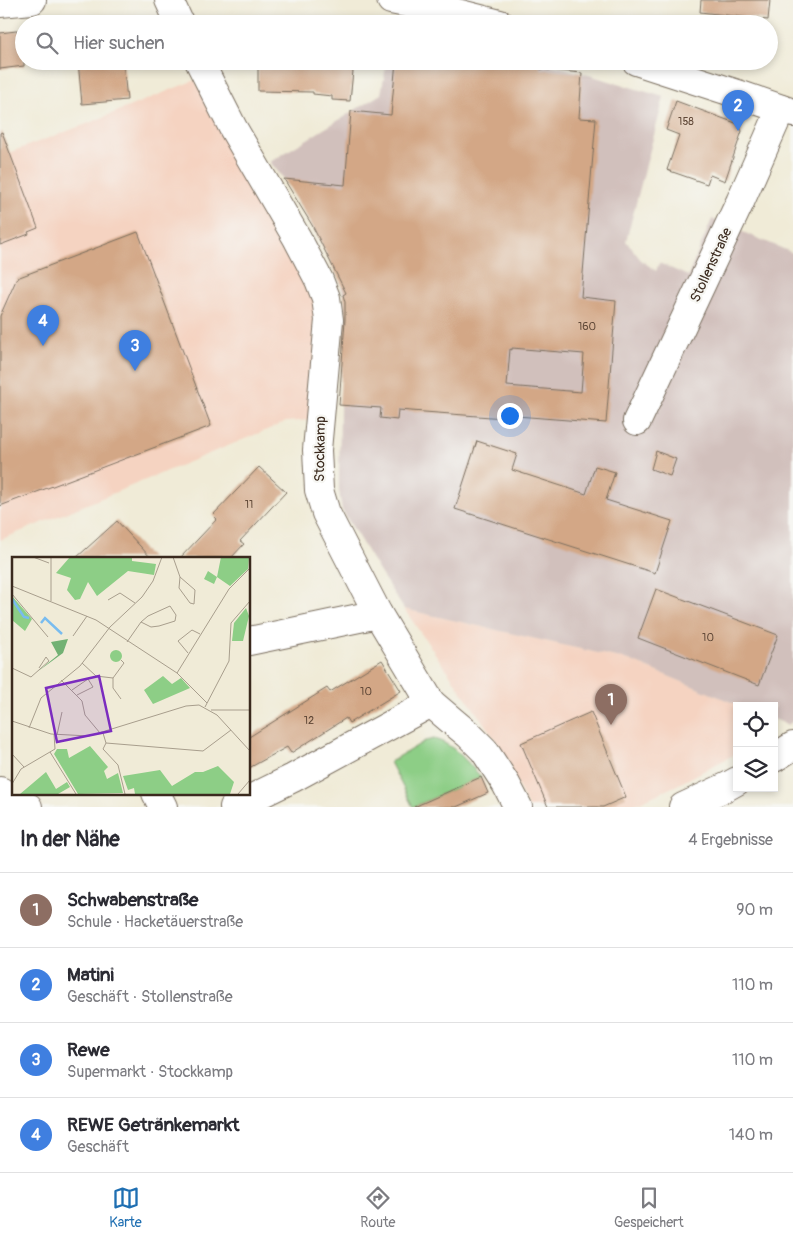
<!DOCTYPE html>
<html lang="de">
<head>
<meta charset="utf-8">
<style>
  :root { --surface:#fff; --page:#f2f2f3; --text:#2b2b33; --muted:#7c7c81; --line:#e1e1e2; --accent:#1f6fb2 }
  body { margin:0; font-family:Pangolin,sans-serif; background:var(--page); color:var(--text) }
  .controls { position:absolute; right:15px; bottom:15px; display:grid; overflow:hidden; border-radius:0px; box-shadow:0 2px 8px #0003 }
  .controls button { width:45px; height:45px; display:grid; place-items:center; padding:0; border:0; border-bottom:1px solid var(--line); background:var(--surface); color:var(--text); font:25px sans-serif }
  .you { position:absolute; left:509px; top:415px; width:18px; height:18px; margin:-12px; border:4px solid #fff; border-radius:50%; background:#1a73e8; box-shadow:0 0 0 8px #1a73e833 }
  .badge { display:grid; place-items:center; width:32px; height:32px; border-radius:50%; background:var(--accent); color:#fff; font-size:16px; font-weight:700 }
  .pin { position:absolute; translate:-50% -41px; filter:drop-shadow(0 1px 2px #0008) }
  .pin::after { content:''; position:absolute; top:26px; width:18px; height:15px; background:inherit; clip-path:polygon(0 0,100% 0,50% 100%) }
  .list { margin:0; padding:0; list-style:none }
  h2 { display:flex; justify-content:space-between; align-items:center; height:65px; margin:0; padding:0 20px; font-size:21px }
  h2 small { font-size:16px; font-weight:400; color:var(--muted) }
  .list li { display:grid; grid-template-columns:32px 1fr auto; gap:15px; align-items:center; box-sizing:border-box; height:75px; padding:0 20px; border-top:1px solid var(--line) }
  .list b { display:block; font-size:19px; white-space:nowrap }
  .list p { margin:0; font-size:16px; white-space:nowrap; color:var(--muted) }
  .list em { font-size:16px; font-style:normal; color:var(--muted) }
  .icon { flex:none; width:28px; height:28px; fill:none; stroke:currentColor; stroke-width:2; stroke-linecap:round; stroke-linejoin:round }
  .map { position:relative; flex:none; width:793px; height:807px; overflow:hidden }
  .search { position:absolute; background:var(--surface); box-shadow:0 2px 8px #0003; left:15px; right:15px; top:15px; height:55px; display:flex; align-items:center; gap:12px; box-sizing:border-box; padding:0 18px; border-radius:28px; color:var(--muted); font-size:19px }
  .sheet { height:365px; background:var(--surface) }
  nav { display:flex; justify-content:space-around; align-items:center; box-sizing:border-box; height:70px; border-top:1px solid var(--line); background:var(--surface); font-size:14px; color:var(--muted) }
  nav a { display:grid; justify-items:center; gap:2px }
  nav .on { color:var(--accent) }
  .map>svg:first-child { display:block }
  .built { fill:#f5d3c1 }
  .industrial { fill:#d1c0bc }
  .green { fill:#8dce86; stroke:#647c52 }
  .building { fill:#d3a786; fill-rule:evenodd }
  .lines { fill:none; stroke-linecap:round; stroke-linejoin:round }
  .minor-casing { stroke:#7a6e5f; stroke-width:30 }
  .primary-casing { stroke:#7a6e5f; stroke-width:30 }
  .minor { stroke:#fff; stroke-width:28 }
  .primary { stroke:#fff; stroke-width:28 }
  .labels { text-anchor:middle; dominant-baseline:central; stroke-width:4.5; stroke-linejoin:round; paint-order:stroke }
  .number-label { font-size:11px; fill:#614938 }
  .street-label { font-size:14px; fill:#3b2a1e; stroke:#f6f6f2 }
  .inset-river { fill:none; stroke:#79bcef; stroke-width:2.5 }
  .inset-road { fill:none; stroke:#a89e8d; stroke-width:1 }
  .view { fill:#7b2cbf; fill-opacity:0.15; stroke:#7b2cbf; stroke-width:2.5 }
  .inset-edge { fill:none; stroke:#3b2a1e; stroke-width:2.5 }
</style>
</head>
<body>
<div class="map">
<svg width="793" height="807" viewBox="0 0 793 807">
  <rect width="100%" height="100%" fill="#f6f6f2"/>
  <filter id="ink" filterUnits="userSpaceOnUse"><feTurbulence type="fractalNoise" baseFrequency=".02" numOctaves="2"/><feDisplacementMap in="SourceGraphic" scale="10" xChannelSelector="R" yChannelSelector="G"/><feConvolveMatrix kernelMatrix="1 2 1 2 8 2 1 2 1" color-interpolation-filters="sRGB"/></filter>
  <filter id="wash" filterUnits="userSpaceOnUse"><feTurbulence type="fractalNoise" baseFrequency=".0096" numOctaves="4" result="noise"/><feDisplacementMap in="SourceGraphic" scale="20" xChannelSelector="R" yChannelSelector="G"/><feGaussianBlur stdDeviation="1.12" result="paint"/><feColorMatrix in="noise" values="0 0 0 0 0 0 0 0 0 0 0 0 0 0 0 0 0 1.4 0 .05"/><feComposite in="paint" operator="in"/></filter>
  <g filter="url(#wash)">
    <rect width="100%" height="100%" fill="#f0ebd7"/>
    <!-- built -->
    <g class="built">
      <polygon points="195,80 318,306 311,420 286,422 0,540 0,156 84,125"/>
      <polygon points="404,609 629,660 741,706 737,706 737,753 677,785 629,807 528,807 499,745"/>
    </g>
    <!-- industrial -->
    <polygon class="industrial" points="387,61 536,61 582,73 664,97 626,241 641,260 656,271 659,263 688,276 712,219 793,253 793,721 788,725 774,719 774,706 741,706 629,660 404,609 379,571 342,510 339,490 340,405 344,335 344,298 340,281 312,225 284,179 270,162 381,94"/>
    <!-- green -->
    <path class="green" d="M434,739c20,5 33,23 47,38l-68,30 -23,-45 35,-21z"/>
    <g id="blocks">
      <!-- building -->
      <g class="building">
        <polygon points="701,0 770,0 768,20 700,12"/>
        <polygon points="24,30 24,66 0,69 0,33"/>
        <polygon points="78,61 123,61 127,100 82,104"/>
        <polygon points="258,61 354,61 350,101 332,100 332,96 313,94 313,92 258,91"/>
        <path d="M396,61h135l9,1v7l42,4 -3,45 17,1 -15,178 35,4 -10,122 -102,-8v3l-106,-8 -1,10 -17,-2 1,-10 -42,-3 6,-85v-18l-2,-7 3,-2 -34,-68 -28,-46 61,6 6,-74 40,4zM512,348l72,6 -3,38 -74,-6 3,-37 2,1z"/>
        <polygon points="676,101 738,124 742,131 725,181 710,175 707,184 667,170 679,135 666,130"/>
        <polygon points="2,132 38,228 28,232 29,234 0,245 0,133"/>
        <polygon points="138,232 211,426 0,506 0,316 17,278"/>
        <polygon points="477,441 517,454 512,470 586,494 595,466 615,472 606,500 672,521 655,573 455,509"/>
        <polygon points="656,451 676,459 670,476 651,469"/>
        <polygon points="259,467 286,492 240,541 244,544 231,558 180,558 217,519 213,515"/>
        <polygon points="117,521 151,558 76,558"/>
        <polygon points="656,589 778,635 759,685 638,638"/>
        <polygon points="382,660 401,691 349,723 346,718 291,753 287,747 249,768 249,737 327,688 330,692"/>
        <polygon points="591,712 626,797 603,807 548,807 521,743"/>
        <polygon points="481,777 488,793 456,807 414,807"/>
      </g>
    </g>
  </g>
  <g filter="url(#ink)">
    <use href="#blocks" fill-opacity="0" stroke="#7a6e5f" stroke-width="1"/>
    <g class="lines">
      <defs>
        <g id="minor">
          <polyline points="169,0 180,24"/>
          <polyline points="199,61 233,128 297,238 319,280 326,298 329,320 317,450 319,490 326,513 378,614 431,703 451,720 469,735 484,750 506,784 518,807"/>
          <polyline points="637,421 740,202 781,109"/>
          <polyline points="249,641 378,614"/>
          <polyline points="774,758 793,746"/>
          <polyline points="0,791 28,807"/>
          <polyline points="156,793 163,807"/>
          <polyline points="234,807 293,778 431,703"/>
          <polyline points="683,807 728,786 737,781"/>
        </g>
        <g id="primary">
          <polyline points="391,0 457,13 500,24"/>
          <polyline points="0,3 32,0"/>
          <polyline points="636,61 744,96 793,113"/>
        </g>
      </defs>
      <!-- minor casing -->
      <use href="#minor" class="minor-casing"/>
      <!-- primary casing -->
      <use href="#primary" class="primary-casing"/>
      <!-- minor -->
      <use href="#minor" class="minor"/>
      <!-- primary -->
      <use href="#primary" class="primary"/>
    </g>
  </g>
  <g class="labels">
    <!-- number labels -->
    <g class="number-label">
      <text x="686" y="121">158</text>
      <text x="587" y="326">160</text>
      <text x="249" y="504">11</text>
      <text x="708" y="637">10</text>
      <text x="366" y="691">10</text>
      <text x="309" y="720">12</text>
    </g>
    <!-- street labels -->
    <g class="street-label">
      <text transform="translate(711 265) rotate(-65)">Stollenstraße</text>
      <text transform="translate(320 449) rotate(-89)">Stockkamp</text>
    </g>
  </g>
  <!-- overview -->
  <g transform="translate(12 557)">
    <rect width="238" height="238" fill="#f0ebd7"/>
    <path d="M58,0h62v4l24,3 -2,11 -26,-4 -31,25 -9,-14 -8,17 -5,1 -8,-10 4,-12 -15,-5zM209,0h28l-1,12 -18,17 -13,-9 -3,7 -10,-5 4,-8 9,6zM0,39l20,23 -7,12 -13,-11zM234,51l3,8 -6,25h-11l2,-18zM98 99a6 6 0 1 1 12 0a6 6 0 1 1-12 0ZM151,119l9,8 9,-6 9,10 -37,16 -9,-14zM78,189l18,21 -4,4 3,8 11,-6 5,20 -45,1 -24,-40 3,-5h10l2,9zM206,209l16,16 -4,12h-95l-1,-6 -6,2 -5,-14 37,-6 12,16 23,-14h8zM34,215l10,17 11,-7 3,5 -12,7h-38z" fill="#8dce86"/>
    <path d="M56,82l-5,14 -26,19 21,-17 -7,-13z" fill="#72b173"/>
    <path class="inset-river" d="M0,42l12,18 5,1M29,66l4,-5 17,16"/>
    <path class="inset-road" d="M21,0l16,6M161,0l7,20M168,20l15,13 -1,14 -4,-1 -11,-15zM0,29l84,34 81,53 30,30M0,37l36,43M96,43l12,-7 15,10M39,44v-44M61,79l14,-20M115,85l14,-20 7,-6 22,-10 6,9 -1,6 -16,5 -8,1 -10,-5M176,96l-10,-12 14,-11 8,4M70,106l14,13 17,2 11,-15 -3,-3M0,111l19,9 18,-16 -3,-4 -7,11M165,116l52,-84 21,-21M101,121v10l8,11M49,123l21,21 3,14 15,18M60,133l16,-11 5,8 -16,8M193,150l24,-46 2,-38 19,-22M199,153h39M0,164l39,13 38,2 97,-30 13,-1 18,10 33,36M17,171l12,-30 39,-32 30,-39 32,-30 11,-16 9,-24M91,176l3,10 97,8 28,-21M45,178l5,-23M94,186l-3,6 15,16 7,29M38,195l26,42M0,197l12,13M0,227l9,-15 34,-20 -1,-15M226,237l12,-14"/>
    <path class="view" d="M87,119l12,55 -54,11 -11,-54z"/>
    <rect width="238" height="238" class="inset-edge"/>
  </g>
</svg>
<div class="controls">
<button><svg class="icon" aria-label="locate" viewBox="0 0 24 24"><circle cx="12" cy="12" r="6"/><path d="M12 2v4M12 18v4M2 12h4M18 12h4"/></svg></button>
<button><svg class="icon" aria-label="layers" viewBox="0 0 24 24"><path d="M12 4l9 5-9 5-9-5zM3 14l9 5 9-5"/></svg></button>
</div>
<div class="you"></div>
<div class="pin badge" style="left:611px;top:725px;background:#8d6e63">1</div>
<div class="pin badge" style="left:738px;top:131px;background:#3f7fe0">2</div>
<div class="pin badge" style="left:135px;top:371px;background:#3f7fe0">3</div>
<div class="pin badge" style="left:43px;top:346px;background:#3f7fe0">4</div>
<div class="search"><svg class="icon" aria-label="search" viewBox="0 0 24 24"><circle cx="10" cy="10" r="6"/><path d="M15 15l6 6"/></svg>Hier suchen</div>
</div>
<section class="sheet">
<h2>In der Nähe<small>4 Ergebnisse</small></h2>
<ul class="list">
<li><span class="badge" style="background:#8d6e63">1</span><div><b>Schwabenstraße</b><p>Schule · Hacketäuerstraße</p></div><em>90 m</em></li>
<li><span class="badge" style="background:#3f7fe0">2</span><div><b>Matini</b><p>Geschäft · Stollenstraße</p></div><em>110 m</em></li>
<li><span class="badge" style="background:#3f7fe0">3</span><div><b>Rewe</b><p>Supermarkt · Stockkamp</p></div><em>110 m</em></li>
<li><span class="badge" style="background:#3f7fe0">4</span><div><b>REWE Getränkemarkt</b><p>Geschäft</p></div><em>140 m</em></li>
</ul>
</section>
<nav>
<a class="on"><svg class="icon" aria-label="map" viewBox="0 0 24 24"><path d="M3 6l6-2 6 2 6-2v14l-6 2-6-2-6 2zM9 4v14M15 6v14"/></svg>Karte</a>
<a><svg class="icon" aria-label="directions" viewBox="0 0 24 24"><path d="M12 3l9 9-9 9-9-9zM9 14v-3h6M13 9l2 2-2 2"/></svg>Route</a>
<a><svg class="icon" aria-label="saved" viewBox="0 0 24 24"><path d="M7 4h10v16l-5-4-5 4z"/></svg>Gespeichert</a>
</nav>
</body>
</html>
